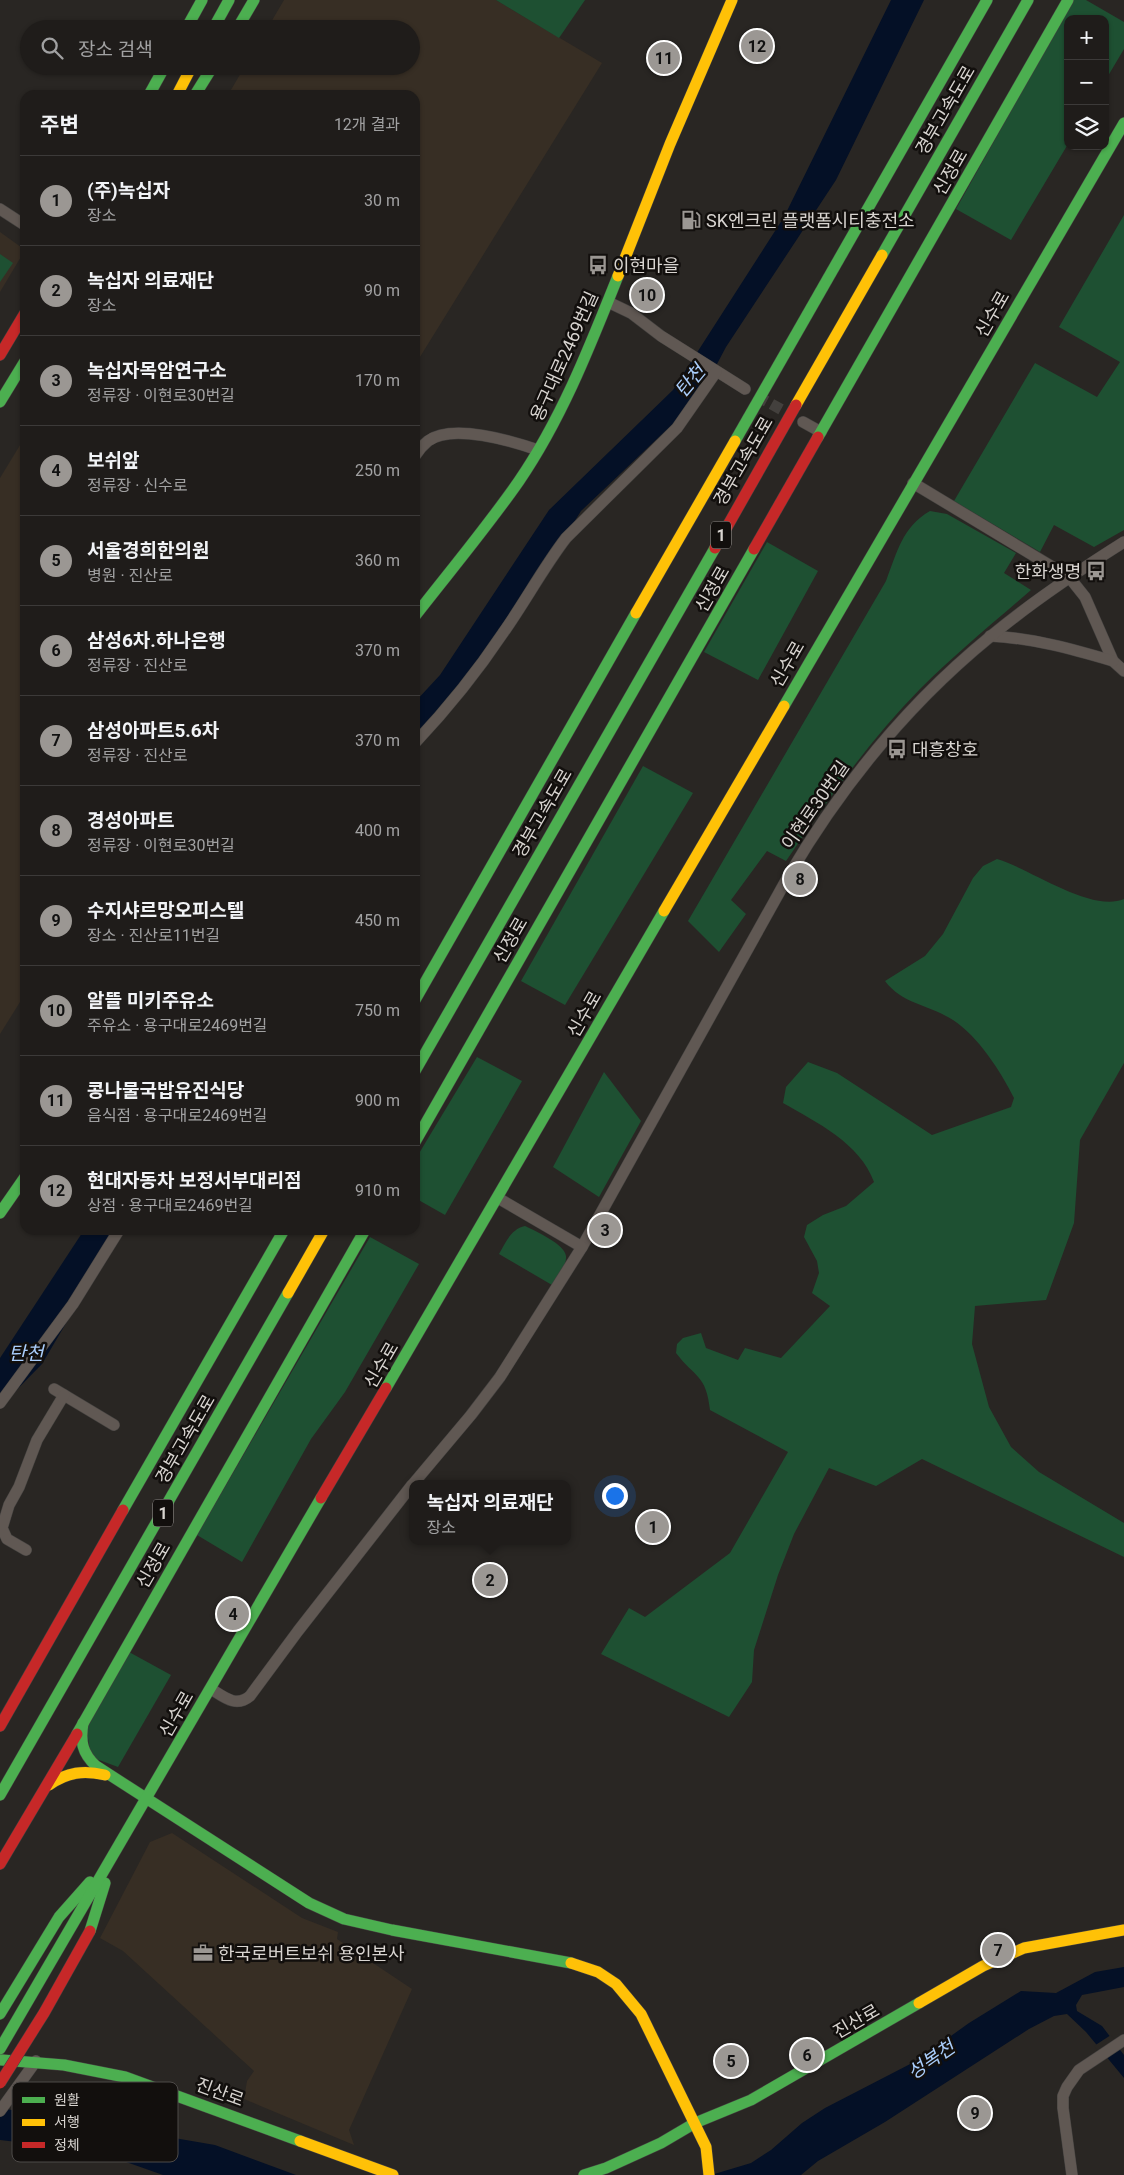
<!DOCTYPE html>
<html lang="ko">
<head>
<meta charset="utf-8">
<style>
  :root { --surface:#1f1c1a; --page:#2c2927; --text:#f1f3f6; --muted:#a1a1a2; --line:#3c3a39; --accent:#9b9793 }
  body { margin:0; font-family:Roboto,"Noto Sans KR",sans-serif; background:var(--page); color:var(--text) }
  .controls { position:absolute; right:15px; top:15px; display:grid; overflow:hidden; border-radius:10px; box-shadow:0 1px 4px #0004 }
  .controls button { width:45px; height:45px; display:grid; place-items:center; padding:0; border:0; border-bottom:1px solid var(--line); background:var(--surface); color:var(--text); font:25px sans-serif }
  .you { position:absolute; left:614px; top:1495px; width:18px; height:18px; margin:-12px; border:4px solid #fff; border-radius:50%; background:#1a73e8; box-shadow:0 0 0 8px #1a73e833 }
  .badge { display:grid; place-items:center; width:32px; height:32px; border-radius:50%; background:var(--accent); color:#111; font-size:16px; font-weight:700 }
  .pin { position:absolute; translate:-50% -50%; border:2px solid #fff; box-shadow:0 1px 5px #0006 }
  .popup { position:absolute; left:409px; top:1480px; width:162px; height:65px; box-sizing:border-box; display:grid; place-content:center; border-radius:10px; background:var(--surface); filter:drop-shadow(0 1px 4px #0005); font-size:16px; white-space:nowrap; color:var(--muted) }
  .popup b { font-size:19px; color:var(--text) }
  .popup::after { content:''; position:absolute; left:50%; top:100%; margin-left:-10px; border:10px solid transparent; border-top-color:var(--surface) }
  .list { margin:0; padding:0; list-style:none }
  h2 { display:flex; justify-content:space-between; align-items:center; height:65px; margin:0; padding:0 20px; font-size:21px }
  h2 small { font-size:16px; font-weight:400; color:var(--muted) }
  .list li { display:grid; grid-template-columns:32px 1fr auto; gap:15px; align-items:center; box-sizing:border-box; height:90px; padding:0 20px; border-top:1px solid var(--line) }
  .list b { display:block; font-size:19px; white-space:nowrap }
  .list p { margin:0; font-size:16px; white-space:nowrap; color:var(--muted) }
  .list em { font-size:16px; font-style:normal; color:var(--muted) }
  .icon { flex:none; width:28px; height:28px; fill:none; stroke:currentColor; stroke-width:2; stroke-linecap:round; stroke-linejoin:round }
  .map { position:relative; flex:none; width:1124px; height:2175px; overflow:hidden }
  .search { position:absolute; background:var(--surface); box-shadow:0 1px 4px #0004; left:20px; top:20px; width:400px; height:55px; display:flex; align-items:center; gap:12px; box-sizing:border-box; padding:0 18px; border-radius:28px; color:var(--muted); font-size:19px }
  .panel { position:absolute; background:var(--surface); box-shadow:0 1px 4px #0004; left:20px; top:90px; width:400px; height:1145px; border-radius:15px }
  .map>svg:first-child { display:block }
  .built { fill:#372e24 }
  .green { fill:#1e5032 }
  .water { fill:#041026 }
  .pier { fill:#292623 }
  .lines { fill:none; stroke-linecap:round; stroke-linejoin:round }
  .street-tunnel { stroke:#43403d; stroke-width:11; stroke-dasharray:11 5.5; stroke-linecap:butt }
  .street-casing { stroke:#444240; stroke-width:12 }
  .fast-casing { stroke:#444240; stroke-width:12 }
  .slow-casing { stroke:#444240; stroke-width:12 }
  .jam-casing { stroke:#444240; stroke-width:12 }
  .street { stroke:#605853; stroke-width:11 }
  .fast { stroke:#4caf50; stroke-width:11 }
  .slow { stroke:#ffc107; stroke-width:11 }
  .jam { stroke:#c62828; stroke-width:11 }
  .jam-bridge-casing { stroke:#444240; stroke-width:12; stroke-linecap:butt }
  .jam-bridge { stroke:#c62828; stroke-width:11 }
  .labels { text-anchor:middle; dominant-baseline:central; stroke-width:5; stroke-linejoin:round; paint-order:stroke }
  .shield { fill:#120f0d; stroke:#9d9996; stroke-width:1 }
  .shield-label { font-size:16px; font-weight:bold; fill:#d8d4d0 }
  .street-label { font-size:18px; fill:#d8d4d0; stroke:#120f0d }
  .poi-label { font-size:18px; fill:#d8d4d0; stroke:#120f0d; text-anchor:start }
  .water-label { font-size:19px; font-style:italic; fill:#aacefc; stroke:#120f0d }
  .key { fill:#120f0d; stroke:#4d4a48; stroke-width:1 }
  .key-label { font-size:14px; fill:#d8d4d0 }
</style>
</head>
<body>
<div class="map">
<svg width="1124" height="2175" viewBox="0 0 1124 2175">
  <rect width="100%" height="100%" fill="#292623"/>
  <!-- built -->
  <g class="built">
    <polygon points="284,0 496,0 602,63 415,365 415,95 228,95 245,66 411,66 411,29 267,29"/>
    <polygon points="0,232 25,250 0,292"/>
    <polygon points="25,437 25,994 0,1034 0,478"/>
    <polygon points="172,1833 302,1918 338,1932 337,1939 412,1989 349,2130 354,2145 244,2099 247,2081 254,2071 123,1951 100,1938 150,1842"/>
  </g>
  <!-- green -->
  <g class="green">
    <polygon points="496,0 585,0 559,38"/>
    <polygon points="1073,0 1086,0 1124,22 1124,49 1105,81 1105,19 1068,19 1068,144 1011,240 956,209"/>
    <polygon points="1124,215 1124,530 1094,547 1054,525 1040,552 954,501 1035,363 1097,397 1120,362 1059,327"/>
    <polygon points="0,254 13,263 0,282"/>
    <path d="M930,511l17,3 69,39 -12,20 27,17c-37,32 -76,64 -111,99 -51,52 -93,112 -134,172l-19,-10 -36,49 15,14 -27,38 -31,-31 198,-340c11,-28 16,-54 44,-70z"/>
    <polygon points="767,542 818,571 758,680 704,652"/>
    <polygon points="643,766 693,793 565,1005 521,981"/>
    <path d="M997,859c34,10 94,54 127,40v164l-44,77 -6,83 -28,77 -71,6 -3,38 17,63 22,40 28,25 85,51v34l-202,-98 -46,27 -47,-18 -35,66 -16,41 -24,75 -2,32 -23,35 -128,-63 28,-46 16,9 85,-64 58,-101 -78,-42c-4,-36 -15,-32 -34,-57l1,-9 6,-6 18,-5 5,15 32,12 7,-12 36,10 49,-52 -18,-13 7,-20 -2,-12 -13,-24 3,-12 16,-10 23,-9 28,-24c-14,-39 -58,-60 -91,-79l3,-16 22,-25 29,11 95,62 79,-28 3,-9c-13,-26 -36,-62 -61,-78 -23,-15 -51,-16 -68,-39l40,-25 18,-22 30,-56 10,-12z"/>
    <polygon points="477,1057 522,1081 445,1215 415,1198 415,1160"/>
    <polygon points="604,1072 641,1121 599,1197 553,1167"/>
    <path d="M525,1226c10,5 40,18 41,30 1,10 -9,21 -14,29l-53,-31c7,-12 12,-25 26,-28z"/>
    <polygon points="370,1237 419,1264 345,1392 311,1439 242,1562 197,1535"/>
    <polygon points="129,1652 171,1675 118,1767 91,1757 86,1726"/>
  </g>
  <!-- water -->
  <g class="water">
    <polygon points="891,0 924,0 836,180 726,347 698,400 581,511 496,646 415,745 415,702 440,675 549,510 673,390 784,217"/>
    <polygon points="84,1230 121,1230 42,1364 0,1407 0,1358"/>
    <polygon points="1124,1967 1124,1987 1082,1995 1076,2005 1077,2011 1102,2026 1124,2055 1124,2078 1086,2032 1067,2014 1054,2016 1029,2029 885,2122 818,2161 801,2175 711,2175 751,2163 771,2150 802,2123 825,2108 916,2061 969,2023 1021,1991 1056,1993 1095,1972"/>
    <polygon points="0,2108 215,2145 296,2175 163,2175 95,2151 0,2140"/>
  </g>
  <!-- pier -->
  <g class="pier">
    <polygon points="1111,2035 1121,2048 1105,2058 1094,2046"/>
    <polygon points="73,2118 82,2121 46,2146 35,2145"/>
  </g>
  <g class="lines">
    <!-- street-tunnel -->
    <polyline class="street-tunnel" points="757,396 793,416"/>
    <defs>
      <g id="street">
        <polyline points="0,209 23,224"/>
        <polyline points="608,302 631,313 661,336 745,389"/>
        <polyline points="803,422 821,432"/>
        <path d="M415,456c3,-5 8,-11 13,-15 24,-18 84,0 110,9"/>
        <polyline points="913,483 1069,577 1085,597 1113,661 1124,671"/>
        <path d="M990,636c43,2 82,13 123,25"/>
        <path d="M415,743c32,-34 62,-71 88,-110 22,-31 40,-65 63,-95l111,-110 39,-56"/>
        <path d="M582,1247l207,-372c53,-90 121,-173 202,-239 42,-35 87,-65 133,-94"/>
        <polyline points="54,1389 114,1425"/>
        <polyline points="0,1403 73,1304 119,1230"/>
        <polyline points="413,1484 471,1415 500,1377 582,1247 498,1198"/>
        <polyline points="26,1550 7,1539 2,1528 9,1505 19,1487 37,1440 64,1395"/>
        <path d="M211,1689c13,8 25,19 39,7l48,-65 114,-146"/>
        <polyline points="0,2111 36,2061"/>
        <polyline points="1072,2175 1063,2108 1063,2096 1067,2087 1079,2070 1124,2040"/>
      </g>
      <g id="fast">
        <polyline points="186,29 202,0"/>
        <polyline points="213,29 229,0"/>
        <polyline points="237,29 254,0"/>
        <polyline points="149,95 165,66"/>
        <polyline points="195,95 213,66"/>
        <polyline points="882,255 1028,0"/>
        <polyline points="0,402 25,361"/>
        <polyline points="818,437 1068,0"/>
        <polyline points="735,441 987,0"/>
        <path d="M415,616c35,-45 72,-89 104,-135 43,-63 71,-135 99,-205"/>
        <polyline points="784,706 1124,123"/>
        <polyline points="415,1000 636,613"/>
        <polyline points="415,1071 715,548"/>
        <polyline points="415,1142 754,549"/>
        <polyline points="0,1213 25,1177"/>
        <polyline points="386,1388 664,911"/>
        <polyline points="123,1510 284,1230"/>
        <path d="M83,1723c-3,18 -1,30 13,43l213,137 35,16 48,11 179,33"/>
        <polyline points="77,1734 365,1230"/>
        <polyline points="0,1795 288,1293"/>
        <polyline points="90,1931 105,1883"/>
        <polyline points="0,2014 59,1917 90,1882"/>
        <polyline points="0,2049 321,1498"/>
        <polyline points="2,2060 64,2065 125,2077 300,2141"/>
        <polyline points="584,2175 606,2168 661,2143 695,2123 751,2100 919,2003"/>
      </g>
      <g id="slow">
        <polyline points="177,95 192,66"/>
        <polyline points="618,276 670,144 732,0"/>
        <polyline points="796,405 882,255"/>
        <polyline points="636,613 735,441"/>
        <polyline points="664,911 784,706"/>
        <polyline points="288,1293 324,1230"/>
        <path d="M49,1785c18,-13 35,-15 56,-10"/>
        <polyline points="571,1963 598,1972 616,1984 641,2014 706,2147 709,2175"/>
        <polyline points="919,2003 983,1966 1024,1948 1124,1930"/>
        <polyline points="300,2141 393,2175"/>
      </g>
      <g id="jam">
        <polyline points="0,355 25,313"/>
        <polyline points="715,548 796,405"/>
        <polyline points="754,549 818,437"/>
        <polyline points="321,1498 386,1388"/>
        <polyline points="0,1726 123,1510"/>
        <polyline points="0,1864 77,1734"/>
      </g>
    </defs>
    <!-- street casing -->
    <use href="#street" class="street-casing"/>
    <!-- fast casing -->
    <use href="#fast" class="fast-casing"/>
    <!-- slow casing -->
    <use href="#slow" class="slow-casing"/>
    <!-- jam casing -->
    <use href="#jam" class="jam-casing"/>
    <!-- street -->
    <use href="#street" class="street"/>
    <!-- fast -->
    <use href="#fast" class="fast"/>
    <!-- slow -->
    <use href="#slow" class="slow"/>
    <!-- jam -->
    <use href="#jam" class="jam"/>
    <defs>
      <polyline id="jam-bridge" points="0,2083 44,2013 90,1931"/>
    </defs>
    <!-- jam-bridge casing -->
    <use href="#jam-bridge" class="jam-bridge-casing"/>
    <!-- jam-bridge -->
    <use href="#jam-bridge" class="jam-bridge"/>
  </g>
  <!-- icons -->
  <defs>
    <symbol id="fuel-bare" viewBox="-9 -9 18 18"><path d="M-5.5-6h7V0h2V4h1.3V-2.5L3-4.5l.8-.8L6-3V5H2.5V1h-1V6h-7ZM-4.2-4.7v3.2H.2V-4.7Z" fill="#9b9793" stroke="#120f0d" stroke-width="2.5" paint-order="stroke"/></symbol>
    <symbol id="bus-bare" viewBox="-9 -9 18 18"><path d="M-5-6H5V4H4V6H2V4H-2V6H-4V4H-5ZM-3.5-4V0h7V-4ZM-3.5 1.2v1.5H-2V1.2ZM2 1.2v1.5H3.5V1.2Z" fill="#9b9793" stroke="#120f0d" stroke-width="2.5" paint-order="stroke"/></symbol>
    <symbol id="office-bare" viewBox="-9 -9 18 18"><path d="M-6-3h4V-5.5h4V-3h4V5H-6ZM-1-4.5V-3h2v-1.5ZM-6 0V1H6V0Z" fill="#9b9793" stroke="#120f0d" stroke-width="2.5" paint-order="stroke"/></symbol>
  </defs>
  <g fill-rule="evenodd">
    <use href="#fuel-bare" x="677" y="206" width="28" height="28"/>
    <use href="#bus-bare" x="584" y="251" width="28" height="28"/>
    <use href="#bus-bare" x="1082" y="557" width="28" height="28"/>
    <use href="#bus-bare" x="883" y="735" width="28" height="28"/>
    <use href="#office-bare" x="189" y="1939" width="28" height="28"/>
  </g>
  <g class="labels">
    <!-- shield labels -->
    <g class="shield">
      <rect x="711" y="521.5" width="20" height="27" rx="4"/>
      <rect x="153" y="1499.5" width="20" height="27" rx="4"/>
    </g>
    <g class="shield-label">
      <text x="721" y="535">1</text>
      <text x="163" y="1513">1</text>
    </g>
    <!-- street labels -->
    <g class="street-label">
      <text transform="translate(945 110) rotate(-60)">경부고속도로</text>
      <text transform="translate(950 172) rotate(-60)">신정로</text>
      <text transform="translate(992 314) rotate(-60)">신수로</text>
      <text transform="translate(564 356) rotate(-66)">용구대로2469번길</text>
      <text transform="translate(743 461) rotate(-60)">경부고속도로</text>
      <text transform="translate(712 589) rotate(-60)">신정로</text>
      <text transform="translate(787 664) rotate(-60)">신수로</text>
      <text transform="translate(815 805) rotate(-55)">이현로30번길</text>
      <text transform="translate(542 813) rotate(-60)">경부고속도로</text>
      <text transform="translate(510 940) rotate(-60)">신정로</text>
      <text transform="translate(584 1014) rotate(-60)">신수로</text>
      <text transform="translate(381 1365) rotate(-60)">신수로</text>
      <text transform="translate(185 1439) rotate(-60)">경부고속도로</text>
      <text transform="translate(153 1565) rotate(-60)">신정로</text>
      <text transform="translate(176 1714) rotate(-60)">신수로</text>
      <text transform="translate(856 2021) rotate(-30)">진산로</text>
      <text transform="translate(220 2092) rotate(20)">진산로</text>
    </g>
    <!-- poi labels -->
    <g class="poi-label">
      <text x="706" y="220">SK엔크린 플랫폼시티충전소</text>
      <text x="613" y="265">이현마을</text>
      <text x="1081" y="571" text-anchor="end">한화생명</text>
      <text x="912" y="749">대흥창호</text>
      <text x="218" y="1953">한국로버트보쉬 용인본사</text>
    </g>
    <!-- water labels -->
    <g class="water-label">
      <text transform="translate(690 381) rotate(-50)">탄천</text>
      <text x="26" y="1353">탄천</text>
      <text transform="translate(931 2060) rotate(-35)">성복천</text>
    </g>
  </g>
  <!-- legend -->
  <rect x="12" y="2082" width="166" height="80" rx="8" class="key"/>
  <rect x="22" y="2097" width="23" height="6" fill="#4caf50"/>
  <rect x="22" y="2119" width="23" height="7" fill="#ffc107"/>
  <rect x="22" y="2142" width="23" height="6" fill="#c62828"/>
  <g class="key-label">
    <text x="54" y="2105">원활</text>
    <text x="54" y="2127">서행</text>
    <text x="54" y="2150">정체</text>
  </g>
</svg>
<div class="controls">
<button>+</button>
<button>−</button>
<button><svg class="icon" aria-label="layers" viewBox="0 0 24 24"><path d="M12 4l9 5-9 5-9-5zM3 14l9 5 9-5"/></svg></button>
</div>
<div class="you"></div>
<div class="pin badge" style="left:653px;top:1527px">1</div>
<div class="pin badge" style="left:490px;top:1580px">2</div>
<div class="popup"><b>녹십자 의료재단</b>장소</div>
<div class="pin badge" style="left:605px;top:1230px">3</div>
<div class="pin badge" style="left:233px;top:1614px">4</div>
<div class="pin badge" style="left:731px;top:2061px">5</div>
<div class="pin badge" style="left:807px;top:2055px">6</div>
<div class="pin badge" style="left:998px;top:1950px">7</div>
<div class="pin badge" style="left:800px;top:879px">8</div>
<div class="pin badge" style="left:975px;top:2113px">9</div>
<div class="pin badge" style="left:647px;top:295px">10</div>
<div class="pin badge" style="left:664px;top:58px">11</div>
<div class="pin badge" style="left:757px;top:46px">12</div>
<div class="search"><svg class="icon" aria-label="search" viewBox="0 0 24 24"><circle cx="10" cy="10" r="6"/><path d="M15 15l6 6"/></svg>장소 검색</div>
<section class="panel">
<h2>주변<small>12개 결과</small></h2>
<ul class="list">
<li><span class="badge">1</span><div><b>(주)녹십자</b><p>장소</p></div><em>30 m</em></li>
<li><span class="badge">2</span><div><b>녹십자 의료재단</b><p>장소</p></div><em>90 m</em></li>
<li><span class="badge">3</span><div><b>녹십자목암연구소</b><p>정류장 · 이현로30번길</p></div><em>170 m</em></li>
<li><span class="badge">4</span><div><b>보쉬앞</b><p>정류장 · 신수로</p></div><em>250 m</em></li>
<li><span class="badge">5</span><div><b>서울경희한의원</b><p>병원 · 진산로</p></div><em>360 m</em></li>
<li><span class="badge">6</span><div><b>삼성6차.하나은행</b><p>정류장 · 진산로</p></div><em>370 m</em></li>
<li><span class="badge">7</span><div><b>삼성아파트5.6차</b><p>정류장 · 진산로</p></div><em>370 m</em></li>
<li><span class="badge">8</span><div><b>경성아파트</b><p>정류장 · 이현로30번길</p></div><em>400 m</em></li>
<li><span class="badge">9</span><div><b>수지샤르망오피스텔</b><p>장소 · 진산로11번길</p></div><em>450 m</em></li>
<li><span class="badge">10</span><div><b>알뜰 미키주유소</b><p>주유소 · 용구대로2469번길</p></div><em>750 m</em></li>
<li><span class="badge">11</span><div><b>콩나물국밥유진식당</b><p>음식점 · 용구대로2469번길</p></div><em>900 m</em></li>
<li><span class="badge">12</span><div><b>현대자동차 보정서부대리점</b><p>상점 · 용구대로2469번길</p></div><em>910 m</em></li>
</ul>
</section>
</div>
</body>
</html>
